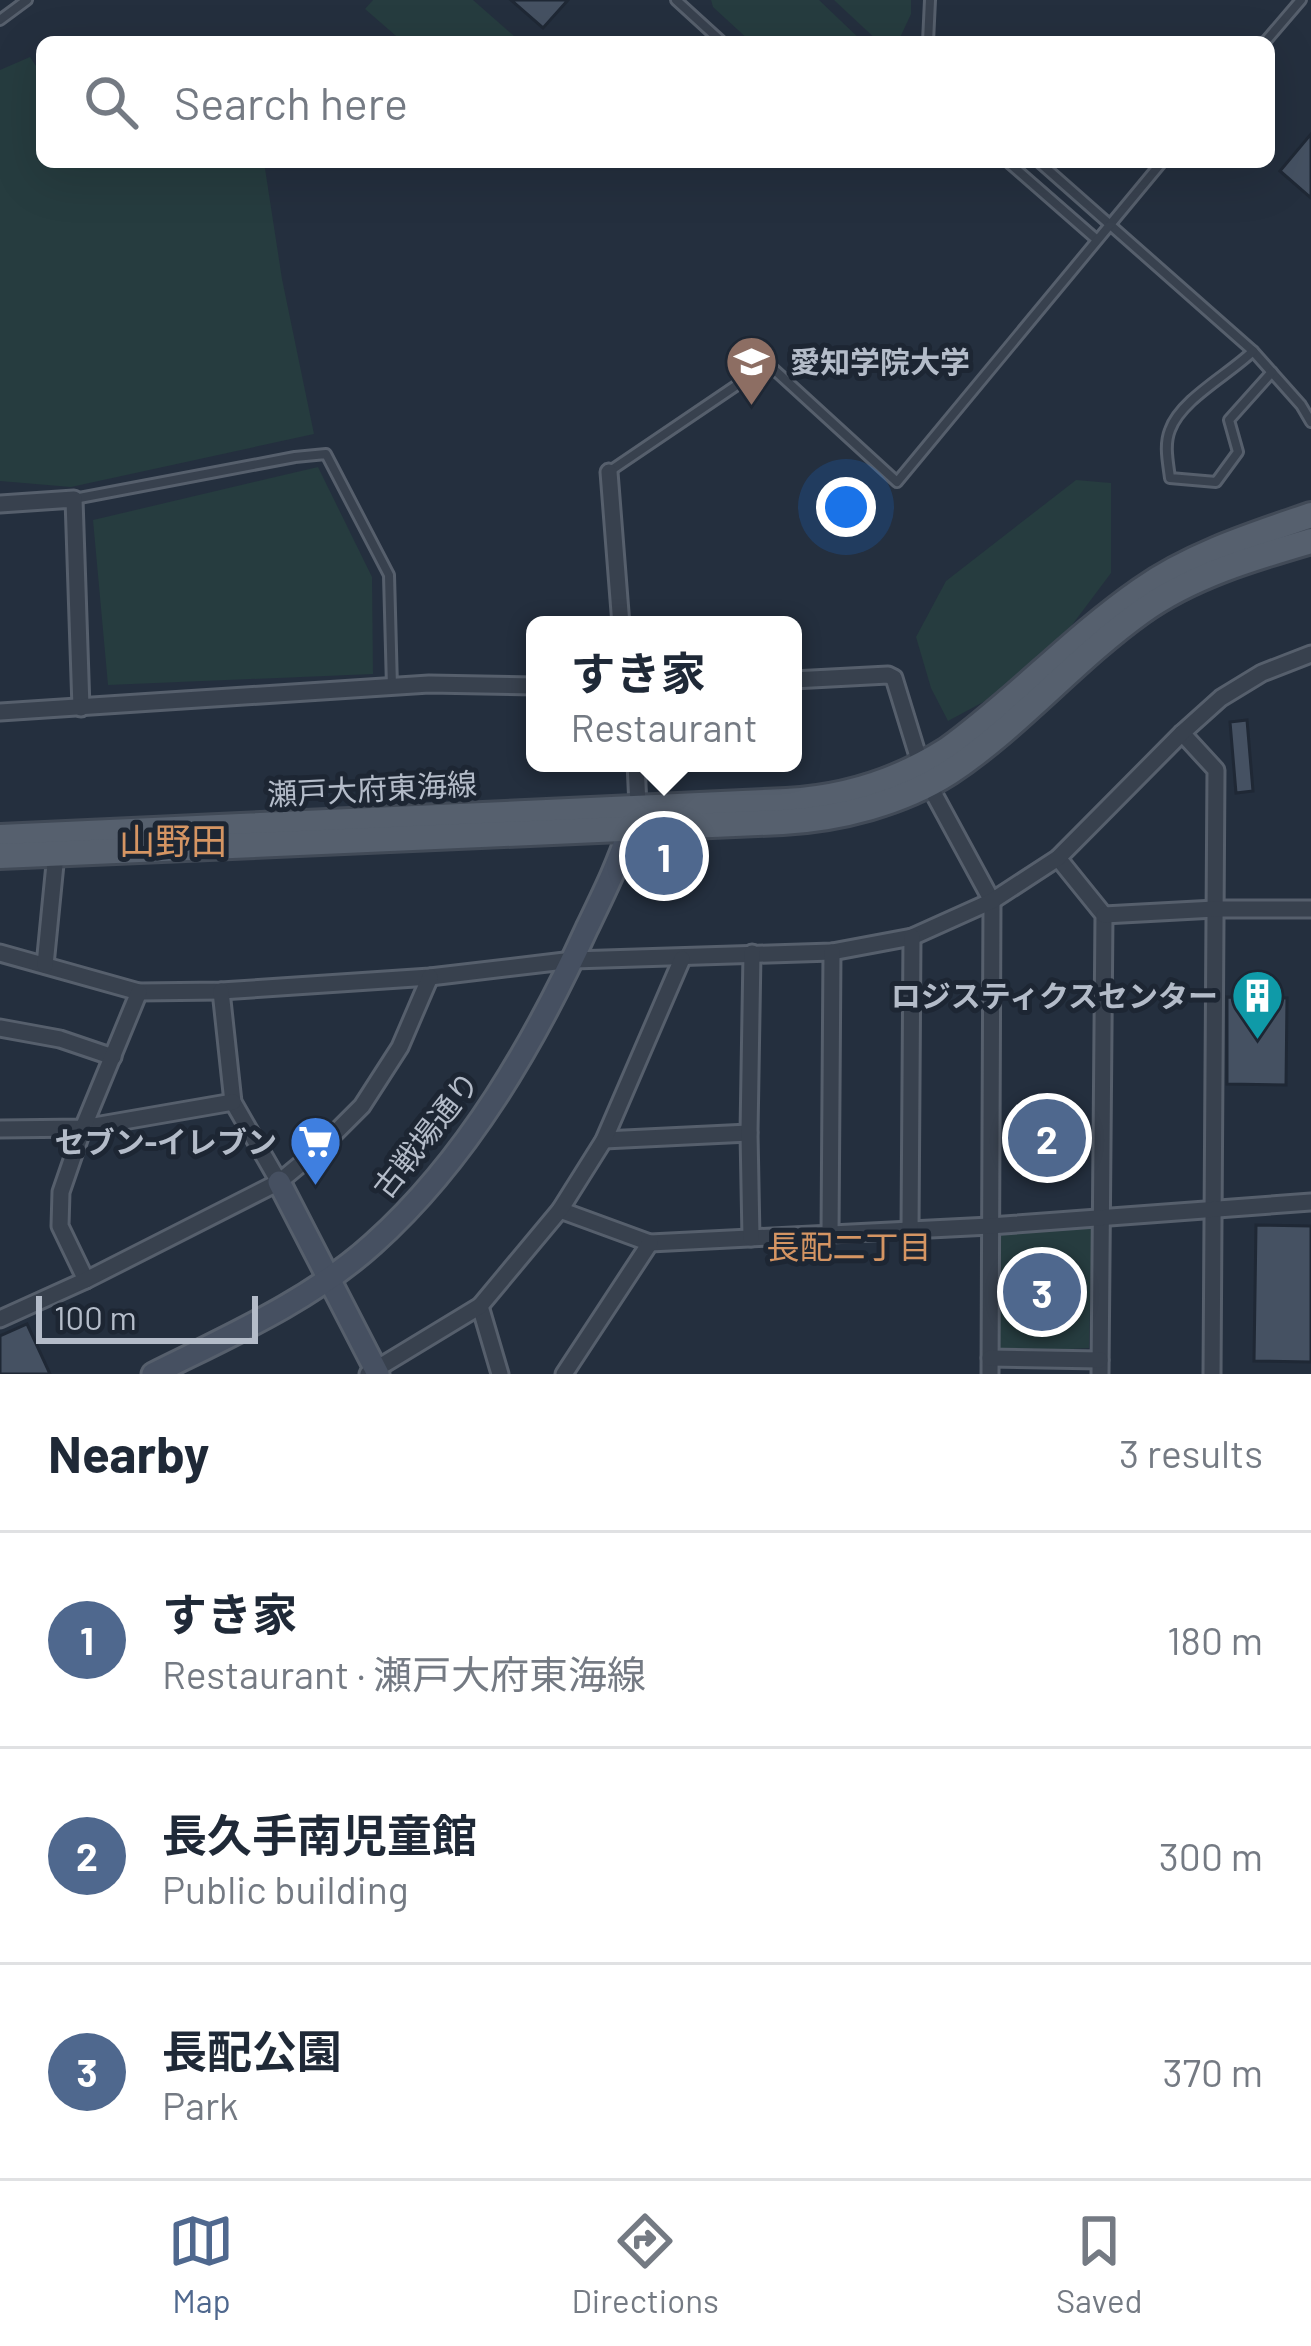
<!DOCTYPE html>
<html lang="en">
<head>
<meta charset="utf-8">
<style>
  :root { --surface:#fff; --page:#f6f6f7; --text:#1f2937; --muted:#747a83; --line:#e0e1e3; --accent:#4f688e }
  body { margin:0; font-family:Barlow,"Noto Sans JP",sans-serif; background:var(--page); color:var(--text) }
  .scale { position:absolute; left:36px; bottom:30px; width:222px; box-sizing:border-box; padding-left:12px; border:6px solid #b4bcc9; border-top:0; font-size:33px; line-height:42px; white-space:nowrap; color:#b4bcc9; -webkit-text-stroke:9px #1d2633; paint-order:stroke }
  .you { position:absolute; left:846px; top:507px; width:42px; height:42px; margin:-30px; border:9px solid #fff; border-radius:50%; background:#1a73e8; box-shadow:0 0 0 18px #1a73e833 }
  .badge { display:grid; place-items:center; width:78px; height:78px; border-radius:50%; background:var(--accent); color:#fff; font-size:39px; font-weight:700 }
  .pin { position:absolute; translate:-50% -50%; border:6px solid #fff; box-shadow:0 3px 12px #0006 }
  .popup { position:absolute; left:526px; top:616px; width:276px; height:156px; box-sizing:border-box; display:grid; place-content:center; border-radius:18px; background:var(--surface); filter:drop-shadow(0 3px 9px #0005); font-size:39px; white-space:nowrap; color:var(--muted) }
  .popup b { font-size:45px; color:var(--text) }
  .popup::after { content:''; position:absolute; left:50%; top:100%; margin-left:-24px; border:24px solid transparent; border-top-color:var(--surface) }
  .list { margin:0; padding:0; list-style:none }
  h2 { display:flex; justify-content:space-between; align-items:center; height:156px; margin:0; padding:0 48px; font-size:51px }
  h2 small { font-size:39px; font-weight:400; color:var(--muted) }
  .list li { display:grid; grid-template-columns:78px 1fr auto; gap:36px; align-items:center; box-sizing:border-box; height:216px; padding:0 48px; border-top:3px solid var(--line) }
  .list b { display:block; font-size:45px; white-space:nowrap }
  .list p { margin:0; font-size:39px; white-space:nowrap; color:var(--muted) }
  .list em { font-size:39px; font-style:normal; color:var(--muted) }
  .icon { flex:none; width:66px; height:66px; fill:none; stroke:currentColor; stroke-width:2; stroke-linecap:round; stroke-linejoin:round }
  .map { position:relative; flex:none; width:1311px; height:1374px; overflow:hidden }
  .search { position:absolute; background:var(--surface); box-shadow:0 12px 48px #0002; left:36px; right:36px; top:36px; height:132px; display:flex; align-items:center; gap:30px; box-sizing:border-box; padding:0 42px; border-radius:18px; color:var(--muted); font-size:45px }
  .sheet { height:804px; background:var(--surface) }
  nav { display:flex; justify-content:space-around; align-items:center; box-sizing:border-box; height:168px; border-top:3px solid var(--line); background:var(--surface); font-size:33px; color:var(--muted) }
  nav a { display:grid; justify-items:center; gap:6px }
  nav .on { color:var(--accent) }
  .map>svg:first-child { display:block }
  .green { fill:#263c3f }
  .building { fill:#455162; stroke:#1f2835; stroke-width:3 }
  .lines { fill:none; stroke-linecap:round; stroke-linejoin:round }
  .lane-casing { stroke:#565f6c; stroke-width:14 }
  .street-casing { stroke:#565f6c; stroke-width:21 }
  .secondary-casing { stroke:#565f6c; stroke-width:27 }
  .primary-casing { stroke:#414a57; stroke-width:30 }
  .lane { stroke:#38414e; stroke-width:8 }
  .street { stroke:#38414e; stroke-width:15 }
  .secondary { stroke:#465061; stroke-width:21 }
  .primary { stroke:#56606e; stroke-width:24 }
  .labels { text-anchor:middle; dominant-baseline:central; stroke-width:10; stroke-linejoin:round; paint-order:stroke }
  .poi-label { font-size:30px; font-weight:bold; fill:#b4bcc9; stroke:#1d2633; text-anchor:end }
  .street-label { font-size:30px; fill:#b4bcc9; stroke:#1d2633 }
  .neighbourhood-label { font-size:33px; fill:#d59563; stroke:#1d2633 }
  .quarter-label { font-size:36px; fill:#d59563; stroke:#1d2633 }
</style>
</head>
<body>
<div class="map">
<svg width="1311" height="1374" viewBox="0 0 1311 1374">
  <rect width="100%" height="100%" fill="#242f3e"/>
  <!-- green -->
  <g class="green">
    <polygon points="373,0 473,0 521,42 403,42 365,9"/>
    <polygon points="711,0 819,0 863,42 751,42 713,7"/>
    <polygon points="834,0 911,0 911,14 898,42 879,42"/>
    <polygon points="30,57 42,75 42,162 264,162 282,279 314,434 71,487 0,481 0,70"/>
    <polygon points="318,467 372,577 373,674 108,685 93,520"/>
    <polygon points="1076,480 1111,483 1111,573 1066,633 1000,693 948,721 931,688 916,637 946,581"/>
    <polygon points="1082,1223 1092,1229 1089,1348 998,1353 994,1235 998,1231"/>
  </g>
  <!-- building -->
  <g class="building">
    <polygon points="511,0 568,0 543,28"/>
    <polygon points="1311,134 1311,198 1280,171"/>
    <polygon points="1247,720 1253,791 1236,793 1230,722"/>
    <polygon points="1227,997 1287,998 1286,1085 1227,1084"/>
    <polygon points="1256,1225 1311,1226 1311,1362 1254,1361"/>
    <polygon points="27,1324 50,1374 0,1374 0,1336"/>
  </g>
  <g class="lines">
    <defs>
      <g id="lane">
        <polyline points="676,0 722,42"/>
        <polyline points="0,20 27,0"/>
        <polyline points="928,42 930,0"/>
        <polyline points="1265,42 1301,0"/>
        <polyline points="1008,162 1096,239"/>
        <polyline points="1039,162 1253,351 1301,405 1311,422"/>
        <path d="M1253,351c-23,23 -72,48 -83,79 -6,15 -2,32 0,48l46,4 22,-30 -9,-32 43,-48"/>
        <polyline points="610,471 768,364 897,482 1162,162"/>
        <polyline points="74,499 295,457 326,454 389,575 392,687"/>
      </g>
      <g id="street">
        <polyline points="609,472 621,625"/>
        <polyline points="0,504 74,499 81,708"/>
        <polyline points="793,680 888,675 894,678 921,766"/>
        <polyline points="0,712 429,684 535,686"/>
        <polyline points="1182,733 1216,770 1212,1374"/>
        <polyline points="928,783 992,901 990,1374"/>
        <polyline points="635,813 638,806 636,763"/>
        <polyline points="1058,858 1104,915 1100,1374"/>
        <polyline points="1104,915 1215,909 1311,909"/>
        <polyline points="0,953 139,992 221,991 430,977 573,960 832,952 912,937 992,901 1058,858 1182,733 1221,698 1262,673 1311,654"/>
        <polyline points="45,965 56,854"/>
        <polyline points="221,991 233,1102 279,1182"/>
        <polyline points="0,1028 60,1039 113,1057"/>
        <polyline points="0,1129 83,1128 233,1102"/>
        <polyline points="604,1140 749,1133"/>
        <polyline points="560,1210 650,1243 990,1226 1311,1202"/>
        <polyline points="910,1230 912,937"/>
        <polyline points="830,1234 832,952"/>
        <polyline points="751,1238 749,1133 752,953"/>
        <polyline points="86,1280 60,1226 61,1192 83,1128 139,992"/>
        <polyline points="480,1306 500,1374"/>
        <polyline points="0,1319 86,1280 279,1182 319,1149 362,1106 400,1047 430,977"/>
        <polyline points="990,1358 1100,1360"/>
        <polyline points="368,1374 480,1306 560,1210 604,1140 682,959"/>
        <polyline points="564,1374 650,1243"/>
      </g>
      <g id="secondary">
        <polyline points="279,1182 378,1374"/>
        <path d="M153,1374c74,-37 157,-73 220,-130 94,-84 162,-202 214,-316 16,-33 32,-65 43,-101"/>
      </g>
      <g id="primary">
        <path d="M0,837l786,-36c58,-3 112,-20 161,-51 68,-49 125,-112 194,-160 51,-36 112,-55 170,-75"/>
        <path d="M0,856l783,-34c56,-3 119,-19 167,-50 69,-46 124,-112 191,-160 50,-36 112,-54 170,-71"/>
      </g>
    </defs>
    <!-- lane casing -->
    <use href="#lane" class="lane-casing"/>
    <!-- street casing -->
    <use href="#street" class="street-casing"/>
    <!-- secondary casing -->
    <use href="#secondary" class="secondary-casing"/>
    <!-- primary casing -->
    <use href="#primary" class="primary-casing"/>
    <!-- lane -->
    <use href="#lane" class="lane"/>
    <!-- street -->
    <use href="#street" class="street"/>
    <!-- secondary -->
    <use href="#secondary" class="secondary"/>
    <!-- primary -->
    <use href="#primary" class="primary"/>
  </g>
  <!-- icons -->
  <defs>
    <symbol id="university-pin" viewBox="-11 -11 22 30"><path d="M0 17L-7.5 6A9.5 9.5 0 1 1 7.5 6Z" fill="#8d6e63" stroke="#1d2633"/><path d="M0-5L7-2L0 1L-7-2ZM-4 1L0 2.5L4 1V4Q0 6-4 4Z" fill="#fff"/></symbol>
    <symbol id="building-pin" viewBox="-11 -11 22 30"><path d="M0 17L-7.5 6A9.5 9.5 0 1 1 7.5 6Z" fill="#0f9aa8" stroke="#1d2633"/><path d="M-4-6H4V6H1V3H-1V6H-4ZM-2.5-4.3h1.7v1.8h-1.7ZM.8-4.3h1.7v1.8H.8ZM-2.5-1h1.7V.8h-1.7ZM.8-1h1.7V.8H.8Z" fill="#fff"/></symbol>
    <symbol id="supermarket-pin" viewBox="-11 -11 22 30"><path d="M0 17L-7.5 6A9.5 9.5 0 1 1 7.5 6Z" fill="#3f7fe0" stroke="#1d2633"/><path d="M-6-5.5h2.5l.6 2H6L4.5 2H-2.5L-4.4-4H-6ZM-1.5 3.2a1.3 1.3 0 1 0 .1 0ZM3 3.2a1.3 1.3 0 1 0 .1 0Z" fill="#fff"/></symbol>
  </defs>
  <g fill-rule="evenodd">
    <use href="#university-pin" x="722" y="332" width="59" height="81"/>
    <use href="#building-pin" x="1228" y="966" width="59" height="81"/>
    <use href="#supermarket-pin" x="286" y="1112" width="59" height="81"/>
  </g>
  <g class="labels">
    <!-- poi labels -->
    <g class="poi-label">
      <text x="790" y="361" text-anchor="start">愛知学院大学</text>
      <text x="1218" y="995">ロジスティクスセンター</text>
      <text x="277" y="1141">セブン-イレブン</text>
    </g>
    <!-- street labels -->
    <g class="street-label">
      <text transform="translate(372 788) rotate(-3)">瀬戸大府東海線</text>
      <text transform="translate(425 1134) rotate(-52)">古戦場通り</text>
    </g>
    <!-- neighbourhood labels -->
    <g class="neighbourhood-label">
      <text x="849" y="1246">長配二丁目</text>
    </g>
    <!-- quarter labels -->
    <g class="quarter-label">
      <text x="173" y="839">山野田</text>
    </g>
  </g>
</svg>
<div class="scale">100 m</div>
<div class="you"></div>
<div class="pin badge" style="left:664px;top:856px">1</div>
<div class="popup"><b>すき家</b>Restaurant</div>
<div class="pin badge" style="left:1047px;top:1138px">2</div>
<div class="pin badge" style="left:1042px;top:1292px">3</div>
<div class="search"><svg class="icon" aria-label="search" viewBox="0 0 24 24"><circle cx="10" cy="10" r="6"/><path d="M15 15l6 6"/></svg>Search here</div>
</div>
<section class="sheet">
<h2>Nearby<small>3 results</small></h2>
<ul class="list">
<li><span class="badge">1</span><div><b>すき家</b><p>Restaurant · 瀬戸大府東海線</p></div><em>180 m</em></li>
<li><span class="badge">2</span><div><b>長久手南児童館</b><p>Public building</p></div><em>300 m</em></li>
<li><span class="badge">3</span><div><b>長配公園</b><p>Park</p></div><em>370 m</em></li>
</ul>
</section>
<nav>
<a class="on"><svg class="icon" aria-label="map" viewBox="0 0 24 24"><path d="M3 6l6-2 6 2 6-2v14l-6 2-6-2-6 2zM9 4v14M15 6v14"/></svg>Map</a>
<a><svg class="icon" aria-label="directions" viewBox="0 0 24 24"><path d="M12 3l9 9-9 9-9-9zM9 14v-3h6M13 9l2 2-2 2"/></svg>Directions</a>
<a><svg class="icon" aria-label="saved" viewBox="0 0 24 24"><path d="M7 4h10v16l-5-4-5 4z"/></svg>Saved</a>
</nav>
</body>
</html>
